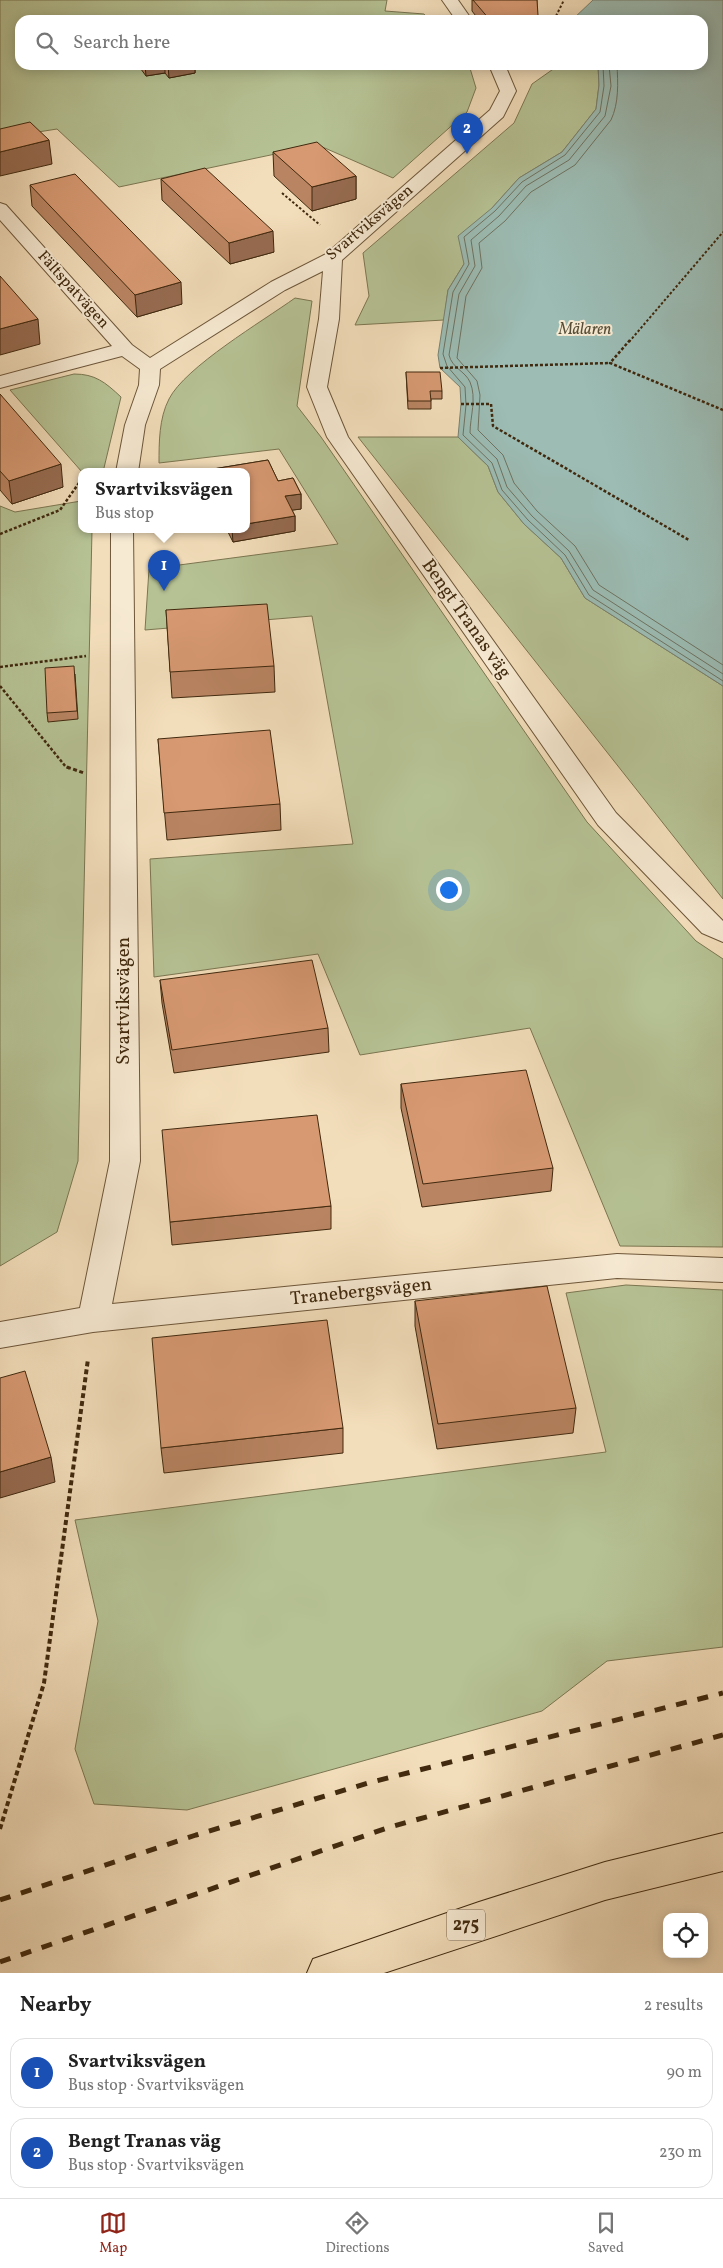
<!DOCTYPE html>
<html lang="en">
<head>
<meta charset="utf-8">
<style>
  :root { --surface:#fff; --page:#f6f6f6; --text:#222; --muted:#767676; --line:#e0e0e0; --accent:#8f2418 }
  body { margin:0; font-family:Vollkorn,serif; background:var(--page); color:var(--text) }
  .controls { position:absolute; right:15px; bottom:15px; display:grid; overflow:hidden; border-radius:10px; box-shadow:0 2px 12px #0003 }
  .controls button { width:45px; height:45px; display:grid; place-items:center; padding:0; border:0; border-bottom:1px solid var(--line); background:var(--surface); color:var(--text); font:25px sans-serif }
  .you { position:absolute; left:448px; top:889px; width:18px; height:18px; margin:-12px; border:4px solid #fff; border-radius:50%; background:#1a73e8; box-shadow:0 0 0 8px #1a73e833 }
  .badge { display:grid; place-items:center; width:32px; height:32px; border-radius:50%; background:var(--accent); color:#fff; font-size:16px; font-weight:700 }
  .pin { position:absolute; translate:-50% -41px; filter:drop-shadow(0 1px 2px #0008) }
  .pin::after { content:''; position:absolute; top:26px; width:18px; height:15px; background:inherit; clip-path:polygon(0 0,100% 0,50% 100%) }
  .popup { position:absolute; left:78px; top:468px; width:172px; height:65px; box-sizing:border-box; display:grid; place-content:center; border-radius:10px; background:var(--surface); filter:drop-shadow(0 1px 4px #0005); font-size:16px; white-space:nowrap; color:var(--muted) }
  .popup b { font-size:19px; color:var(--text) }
  .popup::after { content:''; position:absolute; left:50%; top:100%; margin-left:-10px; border:10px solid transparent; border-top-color:var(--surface) }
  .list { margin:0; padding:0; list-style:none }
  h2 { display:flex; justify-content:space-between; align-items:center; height:65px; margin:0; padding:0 20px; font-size:21px }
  h2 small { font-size:16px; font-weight:400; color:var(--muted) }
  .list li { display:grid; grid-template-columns:32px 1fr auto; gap:15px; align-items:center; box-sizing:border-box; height:70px; margin:0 10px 10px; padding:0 10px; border:1px solid var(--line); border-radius:15px }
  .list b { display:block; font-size:19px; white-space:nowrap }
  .list p { margin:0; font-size:16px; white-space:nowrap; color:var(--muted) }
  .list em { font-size:16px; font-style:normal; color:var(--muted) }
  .icon { flex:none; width:28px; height:28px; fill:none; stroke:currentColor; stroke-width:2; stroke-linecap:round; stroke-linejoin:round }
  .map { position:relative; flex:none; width:723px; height:1973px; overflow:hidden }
  .search { position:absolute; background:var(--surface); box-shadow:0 2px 12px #0003; left:15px; right:15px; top:15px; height:55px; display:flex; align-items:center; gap:12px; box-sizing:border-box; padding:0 18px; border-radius:15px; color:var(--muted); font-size:19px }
  .sheet { height:225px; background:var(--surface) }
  nav { display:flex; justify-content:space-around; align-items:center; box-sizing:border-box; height:70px; border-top:1px solid var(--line); background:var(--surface); font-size:14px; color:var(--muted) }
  nav a { display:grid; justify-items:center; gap:2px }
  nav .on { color:var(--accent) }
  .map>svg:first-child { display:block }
  .green { fill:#b6c294; stroke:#7b7651 }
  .water { fill:#9cbcb4; stroke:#778172 }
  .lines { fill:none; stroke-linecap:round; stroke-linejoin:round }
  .shore { stroke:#6e7261; stroke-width:1 }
  .street-casing { stroke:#6d5639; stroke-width:2 }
  .primary-casing { stroke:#40290e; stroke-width:2 }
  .path-far3 { stroke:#40290e; stroke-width:2; stroke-dasharray:2.5 2; stroke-linecap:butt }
  .path-far2 { stroke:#40290e; stroke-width:2.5; stroke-dasharray:3 2; stroke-linecap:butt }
  .path-far1 { stroke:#40290e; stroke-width:3; stroke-dasharray:4 2.5; stroke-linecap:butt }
  .path { stroke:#40290e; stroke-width:4; stroke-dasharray:5 3; stroke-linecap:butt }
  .street { fill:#f7ead3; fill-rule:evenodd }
  .primary { fill:#f3debb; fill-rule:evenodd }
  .rail { stroke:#40290e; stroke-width:5; stroke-dasharray:11 11; stroke-linecap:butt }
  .wall { fill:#b98462; stroke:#40290e }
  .shaded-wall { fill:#966b50; stroke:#40290e }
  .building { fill:#d79972; stroke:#40290e }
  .labels { text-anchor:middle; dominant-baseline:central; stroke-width:4; stroke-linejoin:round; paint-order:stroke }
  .far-street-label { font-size:16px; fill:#40290e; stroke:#f7ead3 }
  .far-water-label { font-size:16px; font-style:italic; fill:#574e38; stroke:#f7ead3 }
  .shield { fill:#f7ead3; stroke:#776349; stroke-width:1 }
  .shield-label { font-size:18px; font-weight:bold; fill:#40290e }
  .street-label { font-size:19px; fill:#40290e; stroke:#f7ead3 }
</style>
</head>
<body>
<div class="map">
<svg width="723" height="1973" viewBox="0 0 723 1973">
  <rect width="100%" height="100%" fill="#f3debb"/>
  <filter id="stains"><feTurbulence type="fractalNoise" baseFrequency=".004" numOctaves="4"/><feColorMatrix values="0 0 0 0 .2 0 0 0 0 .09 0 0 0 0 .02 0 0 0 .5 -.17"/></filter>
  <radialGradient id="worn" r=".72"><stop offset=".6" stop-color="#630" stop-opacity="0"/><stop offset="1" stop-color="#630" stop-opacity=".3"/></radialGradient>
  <!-- green -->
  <g class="green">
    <polygon points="0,0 387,0 385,11 424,14 429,20 20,20 20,65 469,65 476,88 467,112 393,178 318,145 119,187 57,129 0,138"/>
    <polygon points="559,65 598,65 599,85 596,109 562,152 519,178 492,208 464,264 448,290 444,320 355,325 369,296 363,253 514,123 532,84"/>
    <path d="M295,298l17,3 -15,105 24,31 266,385 109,119 27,18v288l-103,-1 -90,-218 -170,27 -42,-101 -164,23 -4,-118 203,-15 -41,-228 -167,14 4,-61 189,-25 -59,-95 -120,14c0,-20 0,-45 10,-64 16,-32 94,-78 126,-101z"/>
    <path d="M74,374c21,0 31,8 47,23l-18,75h-21l-72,-82z"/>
    <polygon points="358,437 458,437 488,466 498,492 524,524 561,558 585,598 723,686 723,899"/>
    <polygon points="81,501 81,530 92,530 78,1161 57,1232 0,1266 0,506 15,512"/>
    <polygon points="626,1285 723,1290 723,1647 607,1661 542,1711 187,1810 94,1804 75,1749 98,1621 75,1520 606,1452 566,1293"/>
  </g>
  <!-- water -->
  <polygon class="water" points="593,0 723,0 723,686 585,598 561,558 524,524 498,492 488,466 458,437 461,404 460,387 440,368 438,355 448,290 464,264 458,236 492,208 519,178 562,152 596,109 599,85 598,65 703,65 703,20 572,20"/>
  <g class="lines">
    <!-- shore -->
    <g class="shore">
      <polyline points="603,65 604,86 600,112 565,155 522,182 495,211 464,237 469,264 453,292 443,354 447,366 465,387 466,405 463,435 492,463 502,490 528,520 565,555 589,595 723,681"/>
      <path d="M609,65l2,21 -6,30 -36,44 -43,26 -27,30 -28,24 4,26 -16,28 -10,61c3,13 16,16 21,27 7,16 0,35 0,51l27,26 10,28 25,29 37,35 24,39 130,84"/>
      <path d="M617,65c1,18 2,38 -6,55l-36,45 -44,27 -26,29 -26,22 3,25 -16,28 -9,62 20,23 3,14 -2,35 25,25 11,28 23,28 38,35 24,39 124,80"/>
    </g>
    <defs>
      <g id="street">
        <polygon points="442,0 458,0 472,20 456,20"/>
        <polygon points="489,65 505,65 516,91 503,117 342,260 339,319 327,387 348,437 616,813 723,921 723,942 702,933 598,825 327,437 307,387 319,319 323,271 285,290 160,369 159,385 145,425 138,472 116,472 125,425 139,385 140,369 122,356 0,388 0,376 112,346 0,220 0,203 6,205 132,345 150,358 271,282 326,254 490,110 500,91"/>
        <polygon points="111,530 133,530 140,1161 112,1304 617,1254 723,1258 723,1282 617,1278 93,1332 0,1348 0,1322 80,1308 110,1161"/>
      </g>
      <polygon id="primary" points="723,1833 723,1871 605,1900 384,1973 307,1973 313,1959 479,1902 605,1862"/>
    </defs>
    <!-- street casing -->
    <use href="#street" class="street-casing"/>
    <!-- primary casing -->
    <use href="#primary" class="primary-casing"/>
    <!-- path-far3 -->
    <g class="path-far3">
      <polyline points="554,20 564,0"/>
      <polyline points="282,193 320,225"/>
      <polyline points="629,342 723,232"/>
    </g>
    <!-- path-far2 -->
    <g class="path-far2">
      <polyline points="630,340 610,363 723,410"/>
      <polyline points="440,368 610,363"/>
      <polyline points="461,404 491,404 493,426 689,540"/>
      <polyline points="0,534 60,510 81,480"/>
      <polyline points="0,667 86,656"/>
      <polyline points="0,686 66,767 71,769"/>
    </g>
    <!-- path-far1 -->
    <polyline class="path-far1" points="67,767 84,773"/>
    <!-- path -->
    <polyline class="path" points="0,1829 44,1683 88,1359"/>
    <!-- street -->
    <use href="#street" class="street"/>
    <!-- primary -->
    <use href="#primary" class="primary"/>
    <!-- rail -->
    <g class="rail">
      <polyline points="0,1900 196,1835 368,1783 723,1693"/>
      <polyline points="0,1962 390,1827 723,1735"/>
    </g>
  </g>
  <!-- wall -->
  <g class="wall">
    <polygon points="472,0 537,0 537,20 479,20 472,11"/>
    <polygon points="138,65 212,65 212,66 195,68 195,73 169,78 165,73 146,76"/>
    <polygon points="273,152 356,176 356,199 312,211 274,176"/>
    <polygon points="161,179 274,252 230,264 162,200"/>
    <polygon points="30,185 182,304 137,317 32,206"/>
    <polygon points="406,372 442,391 442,399 431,399 431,409 408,409"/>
    <polygon points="0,394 63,487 12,504 0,490"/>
    <polygon points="268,460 278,481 293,478 301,494 301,509 292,510 295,516 295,531 233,542 227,530 246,530 246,472 207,472 207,470"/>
    <polygon points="166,610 274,666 275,692 172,698"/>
    <polygon points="75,674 78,719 48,722 47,713"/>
    <polygon points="158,739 280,804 281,830 167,840"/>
    <polygon points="160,980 328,1028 329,1052 174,1073 162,1003"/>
    <polygon points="401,1084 553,1168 551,1191 422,1207 401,1108"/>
    <polygon points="331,1206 331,1229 172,1245 170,1222"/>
    <polygon points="415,1301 576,1408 573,1433 437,1449 415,1326"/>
    <polygon points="343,1428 343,1453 164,1473 161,1448"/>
  </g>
  <!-- shaded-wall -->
  <g class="shaded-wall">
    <polygon points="145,65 165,65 165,73 146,76"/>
    <polygon points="168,65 212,65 212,66 195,68 195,73 169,78"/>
    <polygon points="49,140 52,164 0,176 0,152"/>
    <polygon points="356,176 356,199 312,211 312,187"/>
    <polygon points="273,231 274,252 230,264 229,243"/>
    <polygon points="181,282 182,304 137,317 135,295"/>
    <polygon points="38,319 40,344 0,355 0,329"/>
    <polygon points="61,464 63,487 12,504 9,481"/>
    <polygon points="301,494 301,509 286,511 285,496"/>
    <polygon points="295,516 295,531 233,542 232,530 246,530 246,524"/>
    <polygon points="51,1457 55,1482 0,1498 0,1472"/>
  </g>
  <!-- building -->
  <g class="building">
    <polygon points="473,0 537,0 538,15 536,20 490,20"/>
    <polygon points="30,122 49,140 0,152 0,129"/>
    <polygon points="317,142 356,176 312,187 273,152"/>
    <polygon points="205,168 273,231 229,243 161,179"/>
    <polygon points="75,174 181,282 135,295 30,185"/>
    <polygon points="0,276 38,319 0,329"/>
    <polygon points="406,372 440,372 442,391 430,391 431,401 408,401"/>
    <polygon points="0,394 61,464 9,481 0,471"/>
    <polygon points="268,460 278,481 293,478 301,494 285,496 295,516 246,524 246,472 207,472 207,470"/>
    <polygon points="267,604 274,666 170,672 166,610"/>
    <polygon points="74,666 77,711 47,713 45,668"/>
    <polygon points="270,730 280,804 164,813 158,739"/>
    <polygon points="312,960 328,1028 172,1050 160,980"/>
    <polygon points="526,1070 553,1168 423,1184 401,1084"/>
    <polygon points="317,1115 331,1206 170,1222 162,1130"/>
    <polygon points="547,1286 576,1408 438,1424 415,1301"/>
    <polygon points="327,1320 343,1428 161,1448 152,1338"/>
    <polygon points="25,1371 51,1457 0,1472 0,1378"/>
  </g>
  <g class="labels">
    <!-- far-street labels -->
    <g class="far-street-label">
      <text transform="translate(370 223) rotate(-40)">Svartviksvägen</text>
      <text transform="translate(73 290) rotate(48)">Fältspatvägen</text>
    </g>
    <!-- far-water labels -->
    <g class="far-water-label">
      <text x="585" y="330">Mälaren</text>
    </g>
    <!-- shield labels -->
    <rect class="shield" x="447" y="1909.5" width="38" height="31" rx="4"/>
    <g class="shield-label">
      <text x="466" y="1925">275</text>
    </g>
    <!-- street labels -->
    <g class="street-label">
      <text transform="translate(466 619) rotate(55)">Bengt Tranas väg</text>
      <text transform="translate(124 1001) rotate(-90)">Svartviksvägen</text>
      <text transform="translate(361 1292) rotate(-6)">Tranebergsvägen</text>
    </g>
  </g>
  <rect width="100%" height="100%" filter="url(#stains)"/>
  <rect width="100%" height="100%" fill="url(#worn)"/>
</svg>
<div class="controls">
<button><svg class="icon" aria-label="locate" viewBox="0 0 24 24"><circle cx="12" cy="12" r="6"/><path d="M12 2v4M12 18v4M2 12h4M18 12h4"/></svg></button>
</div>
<div class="you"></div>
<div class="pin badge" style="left:164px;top:591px;background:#1a4fb4">1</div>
<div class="popup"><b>Svartviksvägen</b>Bus stop</div>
<div class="pin badge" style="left:467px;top:154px;background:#1a4fb4">2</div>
<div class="search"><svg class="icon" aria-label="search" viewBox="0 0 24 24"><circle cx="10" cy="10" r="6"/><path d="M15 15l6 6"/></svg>Search here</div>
</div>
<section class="sheet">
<h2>Nearby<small>2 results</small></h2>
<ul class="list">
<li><span class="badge" style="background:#1a4fb4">1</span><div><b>Svartviksvägen</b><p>Bus stop · Svartviksvägen</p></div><em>90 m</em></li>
<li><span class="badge" style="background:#1a4fb4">2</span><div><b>Bengt Tranas väg</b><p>Bus stop · Svartviksvägen</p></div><em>230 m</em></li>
</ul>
</section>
<nav>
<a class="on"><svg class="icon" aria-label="map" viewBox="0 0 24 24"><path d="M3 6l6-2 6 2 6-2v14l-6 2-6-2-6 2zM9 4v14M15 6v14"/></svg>Map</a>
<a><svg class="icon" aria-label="directions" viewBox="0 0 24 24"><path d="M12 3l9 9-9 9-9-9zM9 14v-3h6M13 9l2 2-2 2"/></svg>Directions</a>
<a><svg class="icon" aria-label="saved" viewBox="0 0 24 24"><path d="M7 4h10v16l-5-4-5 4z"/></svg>Saved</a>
</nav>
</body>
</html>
